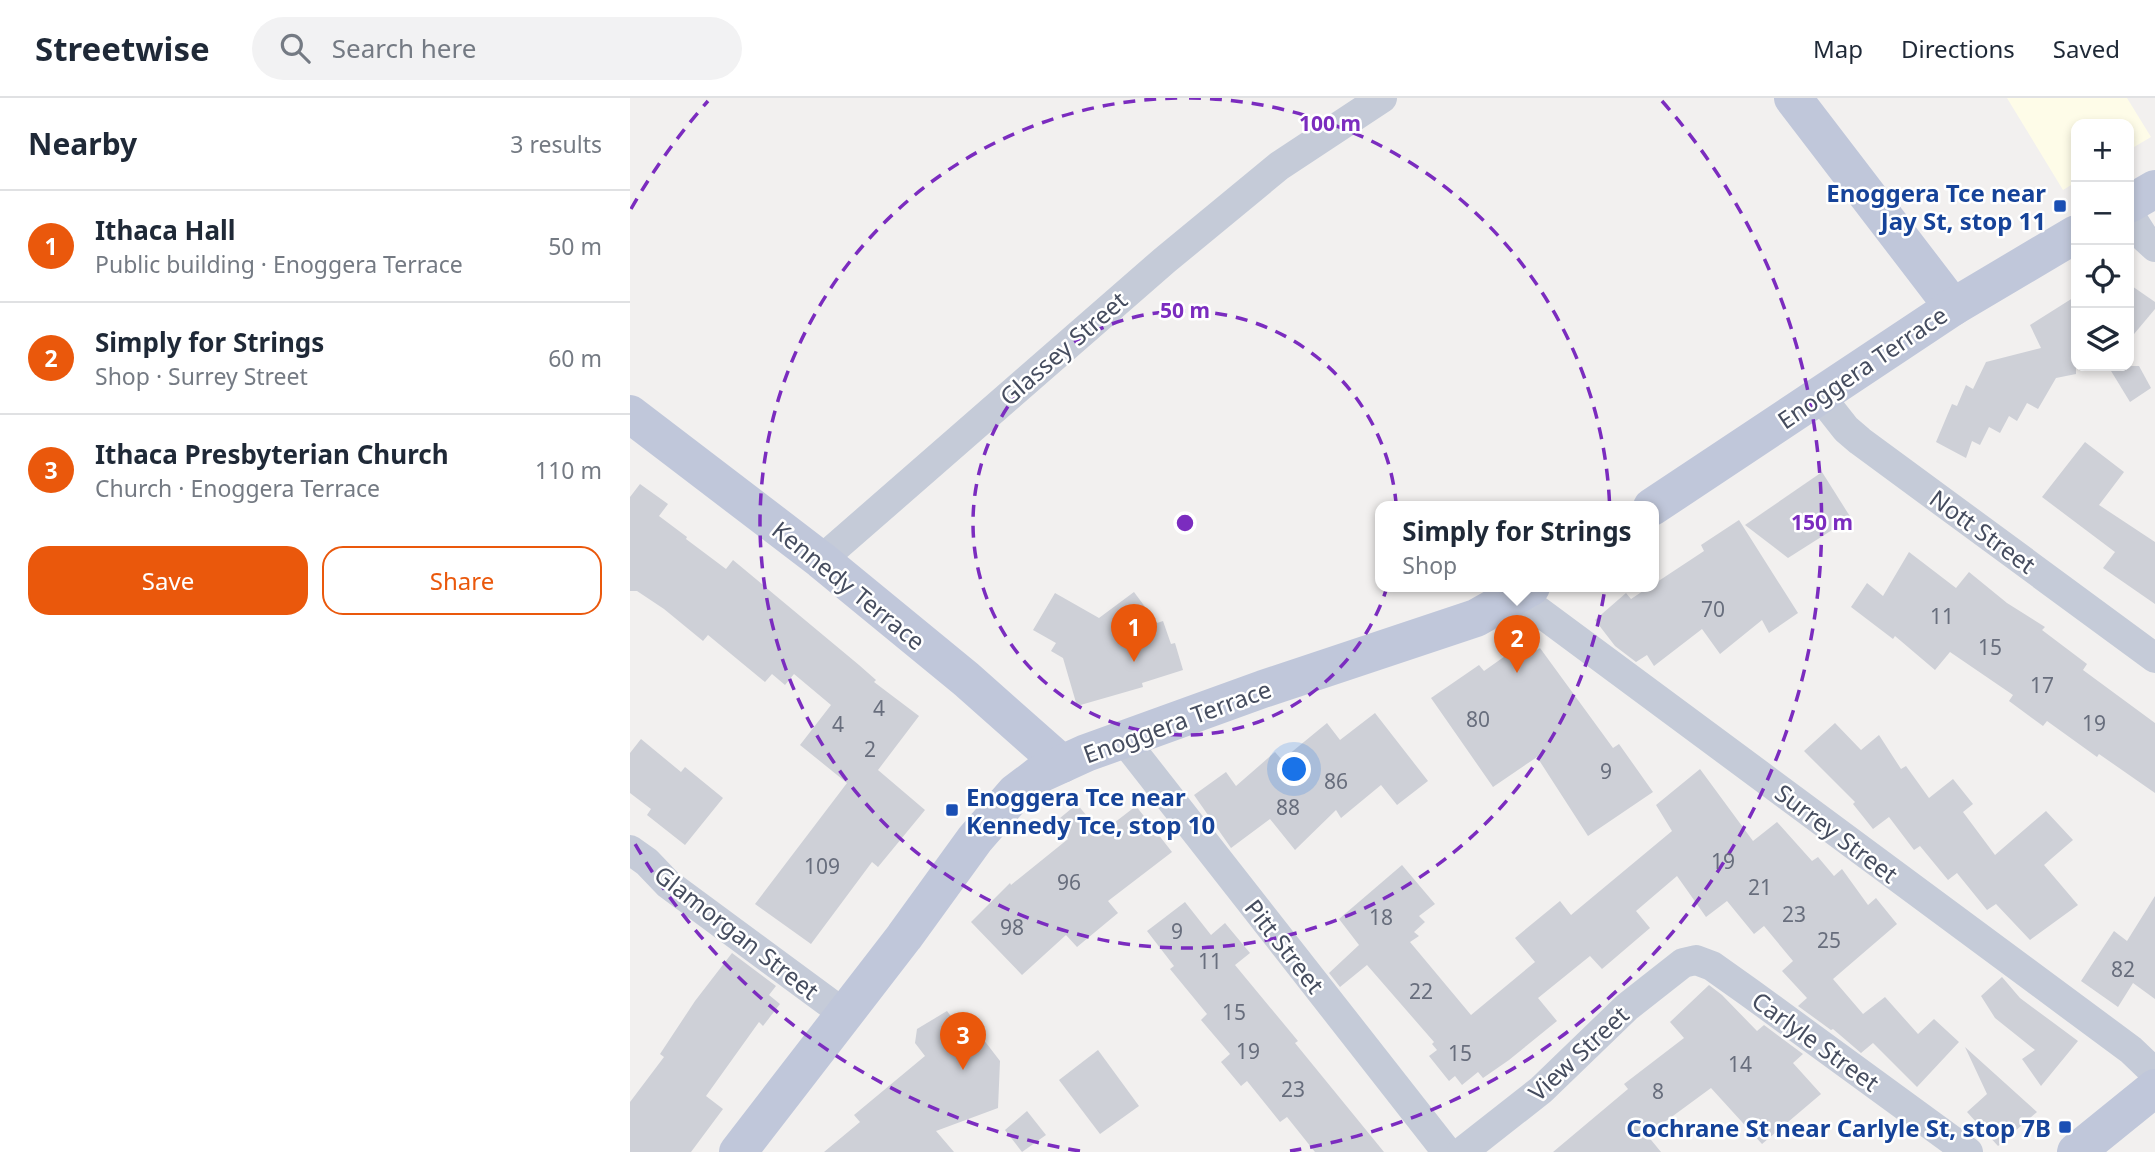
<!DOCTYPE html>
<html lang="en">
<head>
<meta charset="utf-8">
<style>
  :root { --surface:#fff; --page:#f2f2f3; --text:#1f2937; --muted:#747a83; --line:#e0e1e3; --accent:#ea580c }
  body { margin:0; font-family:"Noto Sans",sans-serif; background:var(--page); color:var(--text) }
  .controls { position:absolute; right:21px; top:21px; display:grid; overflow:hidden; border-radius:14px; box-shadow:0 4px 10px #0003 }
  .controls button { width:63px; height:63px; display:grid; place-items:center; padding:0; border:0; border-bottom:2px solid var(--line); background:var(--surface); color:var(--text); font:35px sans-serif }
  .you { position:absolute; left:665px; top:672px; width:24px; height:24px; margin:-18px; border:5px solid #fff; border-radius:50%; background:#1a73e8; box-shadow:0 0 0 10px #1a73e833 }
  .badge { display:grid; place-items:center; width:46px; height:46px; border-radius:50%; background:var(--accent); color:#fff; font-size:23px; font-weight:700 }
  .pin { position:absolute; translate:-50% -58px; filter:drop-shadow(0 2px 4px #0008) }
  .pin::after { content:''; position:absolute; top:37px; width:24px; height:21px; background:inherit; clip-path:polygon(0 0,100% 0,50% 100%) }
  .popup { position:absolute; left:745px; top:403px; width:284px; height:91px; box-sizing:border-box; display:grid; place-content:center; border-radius:14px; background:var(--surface); filter:drop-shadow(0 2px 5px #0005); font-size:23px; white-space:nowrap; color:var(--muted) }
  .popup b { font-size:26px; color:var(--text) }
  .popup::after { content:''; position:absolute; left:50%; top:100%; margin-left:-14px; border:14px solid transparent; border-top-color:var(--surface) }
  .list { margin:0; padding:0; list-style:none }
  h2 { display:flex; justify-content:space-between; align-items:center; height:91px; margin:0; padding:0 28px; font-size:30px }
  h2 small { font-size:23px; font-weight:400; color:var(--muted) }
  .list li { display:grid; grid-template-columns:46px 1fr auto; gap:21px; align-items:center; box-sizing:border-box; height:112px; padding:0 28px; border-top:2px solid var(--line) }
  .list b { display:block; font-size:26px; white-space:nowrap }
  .list p { margin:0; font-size:23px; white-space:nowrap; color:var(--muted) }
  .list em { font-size:23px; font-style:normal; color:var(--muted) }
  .actions { display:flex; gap:14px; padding:21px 28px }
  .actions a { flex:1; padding:16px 0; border:2px solid var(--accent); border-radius:21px; text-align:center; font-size:24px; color:var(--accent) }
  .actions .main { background:var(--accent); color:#fff }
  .icon { flex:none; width:38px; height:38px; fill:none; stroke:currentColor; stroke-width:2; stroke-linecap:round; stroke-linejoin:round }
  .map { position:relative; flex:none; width:1525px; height:1054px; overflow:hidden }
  header { display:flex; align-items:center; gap:42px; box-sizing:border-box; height:98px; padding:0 35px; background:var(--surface); border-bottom:2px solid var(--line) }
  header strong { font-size:33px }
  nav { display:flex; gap:38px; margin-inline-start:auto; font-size:24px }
  .search { width:490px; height:63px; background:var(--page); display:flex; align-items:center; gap:18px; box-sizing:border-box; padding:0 24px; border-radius:38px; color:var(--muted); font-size:26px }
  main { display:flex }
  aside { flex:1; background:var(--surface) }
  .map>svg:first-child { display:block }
  .commercial { fill:#fefce8 }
  .building { fill:#ced0d7 }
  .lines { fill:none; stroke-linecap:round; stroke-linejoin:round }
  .street { stroke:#c5cbd8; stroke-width:30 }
  .secondary { stroke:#c0c7da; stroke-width:38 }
  .ring { fill:none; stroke:#7b2cbf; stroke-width:3.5; stroke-dasharray:12 9 }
  .transit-dot { fill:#1a4fb4; stroke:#fff; stroke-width:2.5 }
  .labels { text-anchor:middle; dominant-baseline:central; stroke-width:5; stroke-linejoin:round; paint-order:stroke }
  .number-label { font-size:21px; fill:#686e7d }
  .transit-label { font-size:24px; font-weight:bold; fill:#164399; stroke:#fff; text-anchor:end }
  .street-label { font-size:24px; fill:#464d5f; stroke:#fff }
  .centre { fill:#7b2cbf; stroke:#fff; stroke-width:3.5 }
  .ring-label { font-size:21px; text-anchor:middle; font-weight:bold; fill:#7b2cbf; stroke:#fff; stroke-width:5; stroke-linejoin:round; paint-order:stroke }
</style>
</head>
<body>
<header>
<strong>Streetwise</strong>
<div class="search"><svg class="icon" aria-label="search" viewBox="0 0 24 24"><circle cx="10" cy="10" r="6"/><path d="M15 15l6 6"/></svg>Search here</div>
<nav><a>Map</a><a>Directions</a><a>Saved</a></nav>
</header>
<main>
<aside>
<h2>Nearby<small>3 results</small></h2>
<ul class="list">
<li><span class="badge">1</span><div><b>Ithaca Hall</b><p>Public building · Enoggera Terrace</p></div><em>50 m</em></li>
<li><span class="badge">2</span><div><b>Simply for Strings</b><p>Shop · Surrey Street</p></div><em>60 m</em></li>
<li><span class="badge">3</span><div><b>Ithaca Presbyterian Church</b><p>Church · Enoggera Terrace</p></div><em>110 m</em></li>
</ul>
<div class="actions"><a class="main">Save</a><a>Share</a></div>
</aside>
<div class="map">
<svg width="1525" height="1054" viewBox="0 0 1525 1054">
  <rect width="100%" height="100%" fill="#f2f0ef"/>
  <!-- commercial -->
  <polygon class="commercial" points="1377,0 1497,0 1521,39 1499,52 1499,26 1446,26 1446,84 1433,92"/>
  <!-- building -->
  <g class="building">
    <polygon points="1499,186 1525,204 1525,211 1499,242"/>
    <polygon points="1446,198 1446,276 1426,280 1408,311 1397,305 1387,323 1379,318 1370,335 1359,329 1350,347 1342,343 1336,360 1306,344 1322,306 1327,308 1336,287 1343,291 1356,264 1411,250 1400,227"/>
    <polygon points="1478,268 1509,268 1521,290 1500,304"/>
    <polygon points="1455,344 1494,374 1469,407 1525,444 1525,506 1473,470 1485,454 1412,399"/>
    <polygon points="1192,374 1221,420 1158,460 1115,427"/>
    <polygon points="10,386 38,406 29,418 57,439 56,441 96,471 103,462 229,567 246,582 244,584 289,618 248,672 295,712 248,769 242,764 181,846 125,806 217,685 170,647 201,607 164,576 155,587 142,576 135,584 78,537 73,543 34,511 7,493 0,493 0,399"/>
    <polygon points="1109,422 1168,515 1139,535 1132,522 1090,556 1072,531 1024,568 1017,557 1006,564 985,548 965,522 996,495 1001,501 1019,489 1024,489 1024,486 1074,453 1071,447"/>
    <polygon points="1279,454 1326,490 1339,474 1377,505 1415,529 1412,532 1457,566 1453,572 1525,625 1525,695 1469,656 1467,659 1417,623 1413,628 1379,603 1383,597 1320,554 1305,572 1265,538 1263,541 1221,509 1237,485 1253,498"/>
    <polygon points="504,494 527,525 533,523 541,546 545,545 553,572 512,585 513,589 447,608 433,560 421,553 426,545 403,532 425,495 469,520"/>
    <polygon points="895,544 902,555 910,550 983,650 989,646 1023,694 958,738 907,659 863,689 801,600 849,567 854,573"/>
    <polygon points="745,615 798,683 767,707 751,687 711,720 706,712 665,752 640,721 601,750 564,697 596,674 606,688 645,654 652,662 697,625 710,642"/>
    <polygon points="1205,625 1231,652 1249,637 1271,671 1276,668 1299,700 1323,681 1343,706 1333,714 1365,757 1416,713 1443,742 1414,767 1448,807 1400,842 1366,806 1357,812 1327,775 1318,782 1290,748 1284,752 1259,719 1243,731 1223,706 1225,704 1174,653"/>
    <polygon points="11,641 51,674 55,669 93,700 55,747 17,717 21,711 0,695 0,655"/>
    <polygon points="1070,671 1123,743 1147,724 1182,763 1188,759 1204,778 1212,771 1238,807 1246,800 1267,826 1203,881 1233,916 1255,899 1288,936 1304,921 1329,944 1287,989 1243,945 1231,955 1203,931 1201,932 1168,908 1177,900 1152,873 1163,863 1134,828 1124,836 1097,803 1076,819 1047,778 1006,813 1020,830 972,871 960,858 908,900 927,923 879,962 853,980 848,974 832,987 825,978 819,983 799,958 807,952 802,946 804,944 737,867 710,889 699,875 729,847 709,821 772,767 805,806 789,818 795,824 784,834 789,838 780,844 841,917 905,864 885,840 930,803 941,817 1042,733 1026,707"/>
    <polygon points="447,706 471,735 506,708 542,754 478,803 488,815 447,849 436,837 392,877 341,824 380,785 381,787 438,741 424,725"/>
    <polygon points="1525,798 1525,901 1503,885 1488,909 1451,883 1484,833 1497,843"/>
    <polygon points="555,804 581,837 595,825 620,855 605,867 668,943 665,945 754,1054 685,1054 657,1019 650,1024 617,983 611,988 591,964 600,956 571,922 577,916 540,871 544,868 517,833"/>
    <polygon points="102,855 146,888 139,897 150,906 133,928 129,924 76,998 93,1011 61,1054 0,1054 0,1004 34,959 30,956 65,903"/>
    <polygon points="1372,879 1390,900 1448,943 1411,988 1392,961 1405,952 1365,920 1351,898"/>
    <polygon points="1079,887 1092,897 1127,933 1134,927 1173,956 1163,965 1191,996 1132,1046 1081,990 1017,1037 1031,1054 923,1054 998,991 994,986 1054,940 1040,924"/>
    <polygon points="317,913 341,946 350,937 370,963 368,1010 306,1033 324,1054 194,1054 230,1024 224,1017 295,958 285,945 287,931"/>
    <polygon points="1335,949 1407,1014 1368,1048 1337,1014 1357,996"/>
    <polygon points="468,952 509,1008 470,1036 429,982"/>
    <polygon points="397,1013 416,1037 392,1054 375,1032"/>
  </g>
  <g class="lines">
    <!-- street -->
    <g class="street">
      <polyline points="1499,116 1513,138 1525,149"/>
      <polyline points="1190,298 1216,331 1230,343 1525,560"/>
      <polyline points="191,462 535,162 649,68 752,0"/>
      <polyline points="888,498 1501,952 1525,975"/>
      <polyline points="494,642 817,1054"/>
      <polyline points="0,752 17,764 38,786 213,915"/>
      <polyline points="832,1054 911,992 997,909 1053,865 1066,862 1082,868 1120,895 1338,1054"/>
    </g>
    <!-- secondary -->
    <g class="secondary">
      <polyline points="1163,0 1323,209"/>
      <polyline points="1499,106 1525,91"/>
      <polyline points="0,316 191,462 336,581 432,666"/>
      <polyline points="1022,409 1323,209 1446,136"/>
      <polyline points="108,1054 274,839 345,741 385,695 410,676 456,655 633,591 846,520 901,489"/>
      <polyline points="1446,1054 1525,990"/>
    </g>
  </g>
  <!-- distance rings -->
  <g class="ring">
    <circle cx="555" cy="425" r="212"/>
    <path d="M559 0A425 425 0 1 1 551 0"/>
    <path d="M450 1053A637 637 0 0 1 1 739M1 111A637 637 0 0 1 78 3M1032 3A637 637 0 0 1 660 1053"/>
  </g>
  <!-- markers -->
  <g class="transit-dot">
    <rect x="1423" y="101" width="14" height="14" rx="3.5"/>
    <rect x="315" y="705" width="14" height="14" rx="3.5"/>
    <rect x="1428" y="1022" width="14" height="14" rx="3.5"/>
  </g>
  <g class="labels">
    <!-- number labels -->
    <g class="number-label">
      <text x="1083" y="511">70</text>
      <text x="1312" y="518">11</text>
      <text x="1360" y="549">15</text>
      <text x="1412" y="587">17</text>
      <text x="249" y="610">4</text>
      <text x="848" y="621">80</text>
      <text x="1464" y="625">19</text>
      <text x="208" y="626">4</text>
      <text x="240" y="651">2</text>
      <text x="976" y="673">9</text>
      <text x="706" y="683">86</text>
      <text x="658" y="709">88</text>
      <text x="1093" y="763">19</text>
      <text x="192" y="768">109</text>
      <text x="439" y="784">96</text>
      <text x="1130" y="789">21</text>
      <text x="1164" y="816">23</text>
      <text x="751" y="819">18</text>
      <text x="382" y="829">98</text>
      <text x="547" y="833">9</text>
      <text x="1199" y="842">25</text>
      <text x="580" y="863">11</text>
      <text x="1493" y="871">82</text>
      <text x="791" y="893">22</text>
      <text x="604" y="914">15</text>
      <text x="618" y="953">19</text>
      <text x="830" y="955">15</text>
      <text x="1110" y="966">14</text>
      <text x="663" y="991">23</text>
      <text x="1028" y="993">8</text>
    </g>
    <!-- transit labels -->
    <g class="transit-label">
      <text x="1416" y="94">Enoggera Tce near<tspan x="1416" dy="28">Jay St, stop 11</tspan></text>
      <text x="336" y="698" text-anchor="start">Enoggera Tce near<tspan x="336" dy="28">Kennedy Tce, stop 10</tspan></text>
      <text x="1421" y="1029">Cochrane St near Carlyle St, stop 7B</text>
    </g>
    <!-- street labels -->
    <g class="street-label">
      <text transform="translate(433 250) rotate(-41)">Glassey Street</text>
      <text transform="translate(1232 269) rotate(-34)">Enoggera Terrace</text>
      <text transform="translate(1353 433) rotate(36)">Nott Street</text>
      <text transform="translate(219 487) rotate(39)">Kennedy Terrace</text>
      <text transform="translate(547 623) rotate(-20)">Enoggera Terrace</text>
      <text transform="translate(1207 735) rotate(37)">Surrey Street</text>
      <text transform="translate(107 834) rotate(38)">Glamorgan Street</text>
      <text transform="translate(655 848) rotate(52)">Pitt Street</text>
      <text transform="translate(1186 943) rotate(36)">Carlyle Street</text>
      <text transform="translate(948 955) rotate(-43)">View Street</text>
    </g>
  </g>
  <circle cx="555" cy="425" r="10" class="centre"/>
  <g class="ring-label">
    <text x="700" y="33">100 m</text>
    <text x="555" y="220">50 m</text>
    <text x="1192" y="432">150 m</text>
  </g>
</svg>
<div class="controls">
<button>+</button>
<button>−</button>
<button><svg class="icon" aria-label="locate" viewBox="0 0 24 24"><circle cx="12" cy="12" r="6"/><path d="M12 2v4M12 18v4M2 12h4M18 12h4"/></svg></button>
<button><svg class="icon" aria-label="layers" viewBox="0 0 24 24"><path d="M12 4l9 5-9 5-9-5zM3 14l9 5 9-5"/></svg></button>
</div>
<div class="you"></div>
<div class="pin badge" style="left:504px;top:564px">1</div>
<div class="pin badge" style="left:887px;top:575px">2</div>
<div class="popup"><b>Simply for Strings</b>Shop</div>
<div class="pin badge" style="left:333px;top:972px">3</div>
</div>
</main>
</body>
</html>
